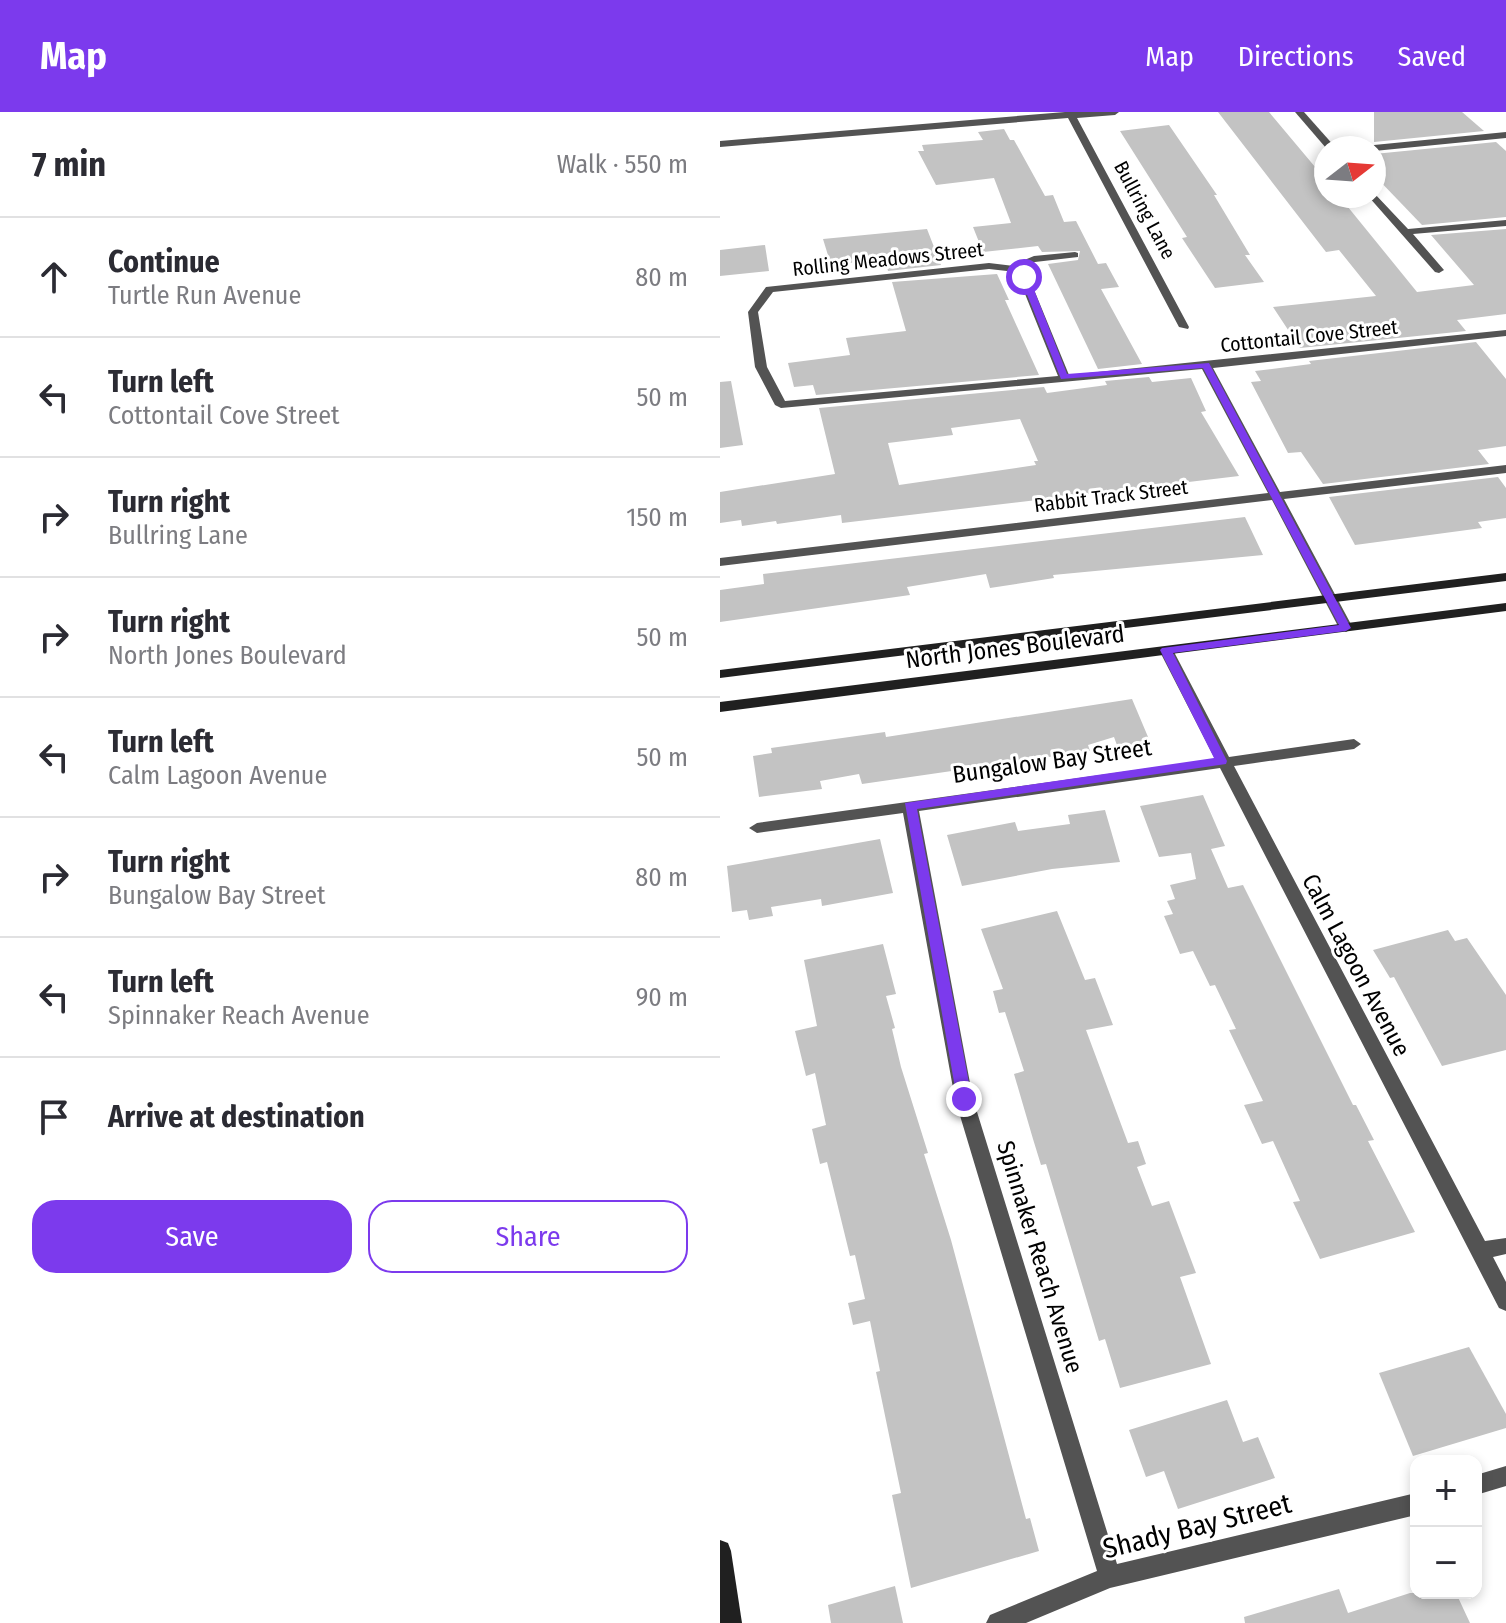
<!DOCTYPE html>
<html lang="en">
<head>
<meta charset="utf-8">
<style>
  :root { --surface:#fff; --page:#f2f2f3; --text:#2b2b33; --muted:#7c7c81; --line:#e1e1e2; --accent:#7c3aed }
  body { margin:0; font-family:"Fira Sans Condensed",sans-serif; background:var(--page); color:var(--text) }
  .controls { position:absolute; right:24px; bottom:24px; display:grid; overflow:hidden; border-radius:16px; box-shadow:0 4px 12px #0003 }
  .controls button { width:72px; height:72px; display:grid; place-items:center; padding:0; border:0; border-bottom:2px solid var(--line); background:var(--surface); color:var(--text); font:40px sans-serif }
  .compass { position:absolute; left:594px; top:24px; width:72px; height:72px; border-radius:50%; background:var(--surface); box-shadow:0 4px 12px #0003; rotate:73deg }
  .stop { position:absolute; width:24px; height:24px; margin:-18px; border:6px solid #7c3aed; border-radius:50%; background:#fff }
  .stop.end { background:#7c3aed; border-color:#fff; box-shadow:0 2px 8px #0008 }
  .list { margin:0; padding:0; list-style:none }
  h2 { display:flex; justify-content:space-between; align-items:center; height:104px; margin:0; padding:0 32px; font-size:34px }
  h2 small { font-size:26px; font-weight:400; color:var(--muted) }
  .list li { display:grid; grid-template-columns:52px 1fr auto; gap:24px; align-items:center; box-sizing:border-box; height:120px; padding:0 32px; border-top:2px solid var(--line) }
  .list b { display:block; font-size:30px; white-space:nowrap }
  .list p { margin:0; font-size:26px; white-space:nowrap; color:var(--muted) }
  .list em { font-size:26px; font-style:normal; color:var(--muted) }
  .actions { display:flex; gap:16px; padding:24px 32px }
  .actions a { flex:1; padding:18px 0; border:2px solid var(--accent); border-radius:24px; text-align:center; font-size:28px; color:var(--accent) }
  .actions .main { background:var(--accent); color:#fff }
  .icon { flex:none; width:44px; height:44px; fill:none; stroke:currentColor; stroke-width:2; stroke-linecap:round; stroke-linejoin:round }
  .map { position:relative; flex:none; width:786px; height:1511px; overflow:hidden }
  header { display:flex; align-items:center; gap:48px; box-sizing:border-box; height:112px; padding:0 40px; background:var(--accent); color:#fff }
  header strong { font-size:38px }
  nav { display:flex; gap:44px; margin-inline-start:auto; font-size:28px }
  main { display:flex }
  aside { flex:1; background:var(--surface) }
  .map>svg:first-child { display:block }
  .building { fill:#c3c3c3; fill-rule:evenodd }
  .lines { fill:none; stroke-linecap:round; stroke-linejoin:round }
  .service { fill:#535353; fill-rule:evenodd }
  .minor { fill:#535353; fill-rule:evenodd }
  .secondary { fill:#202020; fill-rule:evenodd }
  .route { fill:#7c3aed }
  .labels { text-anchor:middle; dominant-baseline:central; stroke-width:6; stroke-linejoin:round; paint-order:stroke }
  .far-street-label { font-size:20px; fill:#000; stroke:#fff }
  .street-label { font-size:24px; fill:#000; stroke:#fff }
  .near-street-label { font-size:28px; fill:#000; stroke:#fff }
</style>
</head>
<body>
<header>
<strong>Map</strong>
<nav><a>Map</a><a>Directions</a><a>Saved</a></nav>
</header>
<main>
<aside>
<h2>7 min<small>Walk · 550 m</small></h2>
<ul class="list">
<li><svg class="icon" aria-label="ahead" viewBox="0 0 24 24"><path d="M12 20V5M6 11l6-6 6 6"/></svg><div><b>Continue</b><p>Turtle Run Avenue</p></div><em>80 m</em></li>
<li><svg class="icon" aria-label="left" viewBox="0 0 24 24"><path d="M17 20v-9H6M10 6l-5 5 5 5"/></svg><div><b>Turn left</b><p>Cottontail Cove Street</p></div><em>50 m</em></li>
<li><svg class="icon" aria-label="right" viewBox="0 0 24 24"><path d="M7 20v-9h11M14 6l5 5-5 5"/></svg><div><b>Turn right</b><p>Bullring Lane</p></div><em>150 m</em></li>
<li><svg class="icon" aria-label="right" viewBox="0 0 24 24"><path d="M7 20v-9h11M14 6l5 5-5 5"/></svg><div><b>Turn right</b><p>North Jones Boulevard</p></div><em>50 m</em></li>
<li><svg class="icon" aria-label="left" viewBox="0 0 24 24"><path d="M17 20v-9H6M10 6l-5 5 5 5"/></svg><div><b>Turn left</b><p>Calm Lagoon Avenue</p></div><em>50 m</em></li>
<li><svg class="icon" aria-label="right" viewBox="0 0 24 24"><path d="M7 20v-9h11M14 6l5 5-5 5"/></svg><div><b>Turn right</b><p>Bungalow Bay Street</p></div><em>80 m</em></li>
<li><svg class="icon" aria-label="left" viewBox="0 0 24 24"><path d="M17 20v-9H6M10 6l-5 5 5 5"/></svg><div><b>Turn left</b><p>Spinnaker Reach Avenue</p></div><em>90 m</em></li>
<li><svg class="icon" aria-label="arrive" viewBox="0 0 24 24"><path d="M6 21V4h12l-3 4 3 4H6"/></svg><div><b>Arrive at destination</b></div></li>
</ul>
<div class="actions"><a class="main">Save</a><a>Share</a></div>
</aside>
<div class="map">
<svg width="786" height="1511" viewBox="0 0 786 1511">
  <rect width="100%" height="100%" fill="#fff"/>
  <!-- building -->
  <g class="building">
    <polygon points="498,0 549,0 606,68 606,84 619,84 697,180 754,173 711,123 786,117 786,202 737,208 746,219 580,236 553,195 656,184 619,138 606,140"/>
    <polygon points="654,0 742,0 764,19 654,30"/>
    <polygon points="449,13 497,83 494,83 530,143 525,143 544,170 495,176 462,126 467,125 400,19"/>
    <polygon points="284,17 290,28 294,28 325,84 333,83 344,110 356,109 378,152 386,151 399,175 381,177 422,252 378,257 328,152 358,148 360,139 322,140 318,134 263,140 253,115 291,111 274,66 216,73 198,39 204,39 202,33 263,28 258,20"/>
    <polygon points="776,30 786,39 786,105 702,113 654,63 654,42"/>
    <polygon points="207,117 221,153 168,159 165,147 111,153 103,127"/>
    <polygon points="45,133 49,159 0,164 0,138"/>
    <polygon points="277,162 289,188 285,188 319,263 96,283 93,273 74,275 68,251 130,243 126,226 186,219 172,170"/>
    <polygon points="756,230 786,267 786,334 758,338 769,352 603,372 581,340 568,341 531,270 541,269 535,259 591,252 589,249"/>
    <path d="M429,265l3,5 39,-4 15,33 -5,1 38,64 -397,47 -1,-8 -64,9 -1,-3 -34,5 -1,-6 -21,3v-31l115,-18 -16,-66 225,-21 3,6 60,-8 -2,-4zM300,307l18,42h-4l2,4 -137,20 -11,-42 65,-8 -2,-7z"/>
    <polygon points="11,269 23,333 0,336 0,270"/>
    <polygon points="778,365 786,376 786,406 758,410 762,416 635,433 609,385"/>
    <polygon points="525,405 543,443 333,463 334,466 270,476 266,462 187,475 190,483 0,510 0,478 44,472 43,462"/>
    <polygon points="412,587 431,632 398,636 394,625 368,633 370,639 142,672 139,662 100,669 102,677 39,685 33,644 52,641 51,636 165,620 166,625"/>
    <polygon points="483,683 505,734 491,737 508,776 523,773 633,993 636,993 654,1028 648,1029 695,1120 600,1147 573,1090 580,1089 553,1029 542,1032 524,993 543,989 509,918 516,917 495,873 490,874 473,839 460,842 444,804 453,802 447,789 455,787 450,773 476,767 471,741 439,745 420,694"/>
    <polygon points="385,698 400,750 332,757 242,774 227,723 295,710 298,719 350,712 348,703"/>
    <polygon points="160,727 173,781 102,794 101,787 51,795 53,804 29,808 27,798 12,800 7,754"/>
    <polygon points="337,799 365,868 375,866 393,913 366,918 408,1031 418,1029 426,1052 417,1055 432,1094 449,1089 476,1161 460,1165 491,1252 400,1276 385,1227 379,1229 326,1052 321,1053 313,1027 294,962 304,959 285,900 279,901 273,879 283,877 261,817"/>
    <polygon points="728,818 735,829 747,826 786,883 786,938 722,954 674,865 670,866 653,838"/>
    <polygon points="163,832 176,882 166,884 175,916 172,917 181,955 208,1041 204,1042 231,1128 306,1407 310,1406 319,1439 191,1476 172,1383 181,1381 156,1260 160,1259 150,1209 133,1213 128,1191 145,1187 135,1143 130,1144 107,1050 100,1052 92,1017 106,1013 95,961 86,964 75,919 97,914 84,848"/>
    <polygon points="749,1235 786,1302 786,1316 693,1344 659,1261"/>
    <polygon points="507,1288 523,1330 538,1325 555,1366 458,1397 444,1359 426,1365 409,1318"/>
    <polygon points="175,1474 183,1511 111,1511 108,1493"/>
    <polygon points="619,1477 628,1501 690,1481 736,1481 750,1511 525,1511 524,1505"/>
  </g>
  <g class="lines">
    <!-- service -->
    <polygon class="service" points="355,140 358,141 358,145 315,150 290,159 285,156 314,144"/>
    <!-- minor -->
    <g class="minor">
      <polygon points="345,0 399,0 395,3 357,6 469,215 468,217 459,215 348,6 0,35 0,29"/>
      <polygon points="575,0 584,0 616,36 606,36"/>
      <polygon points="786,20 786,26 654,39 654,36 649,36 654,33"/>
      <polygon points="654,81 688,117 786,108 786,114 693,122 724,158 719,161 715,160 648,84 654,84"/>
      <path d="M269,151l25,3 14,9 41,100 437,-45v6l-293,32 67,124 226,-27v8l-222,26 69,129 -7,4 -7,-4 -67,-128 -552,66v-8l548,-65 -66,-124 -421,39 -6,-3 -20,-38 -7,-55 18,-25zM269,157l18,2 12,8 39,97 -273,25 -18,-34 -9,-55 15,-20z"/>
      <polygon points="446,534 453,538 509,645 634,627 641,632 634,637 514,654 765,1129 786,1126 786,1142 773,1145 786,1170 786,1199 779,1196 500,656 199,699 253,987 397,1452 696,1381 696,1403 390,1476 306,1511 266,1511 270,1503 377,1459 235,987 183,701 37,721 29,716 37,711 495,647 439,538"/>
      <polygon points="786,1354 786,1374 756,1383 756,1363"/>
    </g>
    <!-- secondary -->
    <g class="secondary">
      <polygon points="786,461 786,469 0,566 0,558"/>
      <polygon points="786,491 786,499 0,600 0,590"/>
      <polygon points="0,1428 8,1431 11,1439 22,1511 0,1511"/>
    </g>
  </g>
  <!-- route -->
  <polygon class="route" points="304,162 309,165 347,262 489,251 631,516 626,519 453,541 507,649 506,652 197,697 252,987 244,993 237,987 185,691 494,646 440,538 442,536 619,513 483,256 341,267 300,165"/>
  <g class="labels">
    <!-- far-street labels -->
    <g class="far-street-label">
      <text transform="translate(425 98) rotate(62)">Bullring Lane</text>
      <text transform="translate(168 147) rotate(-6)">Rolling Meadows Street</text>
      <text transform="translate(589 224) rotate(-6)">Cottontail Cove Street</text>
      <text transform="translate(391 384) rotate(-7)">Rabbit Track Street</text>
    </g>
    <!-- street labels -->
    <g class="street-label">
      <text transform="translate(295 535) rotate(-7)">North Jones Boulevard</text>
      <text transform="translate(332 649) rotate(-8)">Bungalow Bay Street</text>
      <text transform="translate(636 853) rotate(62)">Calm Lagoon Avenue</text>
      <text transform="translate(320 1145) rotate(73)">Spinnaker Reach Avenue</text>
    </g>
    <!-- near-street labels -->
    <g class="near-street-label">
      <text transform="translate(477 1414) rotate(-14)">Shady Bay Street</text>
    </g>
  </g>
</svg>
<div class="controls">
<button>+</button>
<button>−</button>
</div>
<svg class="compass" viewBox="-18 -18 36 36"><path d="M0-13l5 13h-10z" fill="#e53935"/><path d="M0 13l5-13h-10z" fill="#7c7c81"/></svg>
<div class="stop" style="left:304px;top:165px"></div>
<div class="stop end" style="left:244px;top:987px"></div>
</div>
</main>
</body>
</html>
